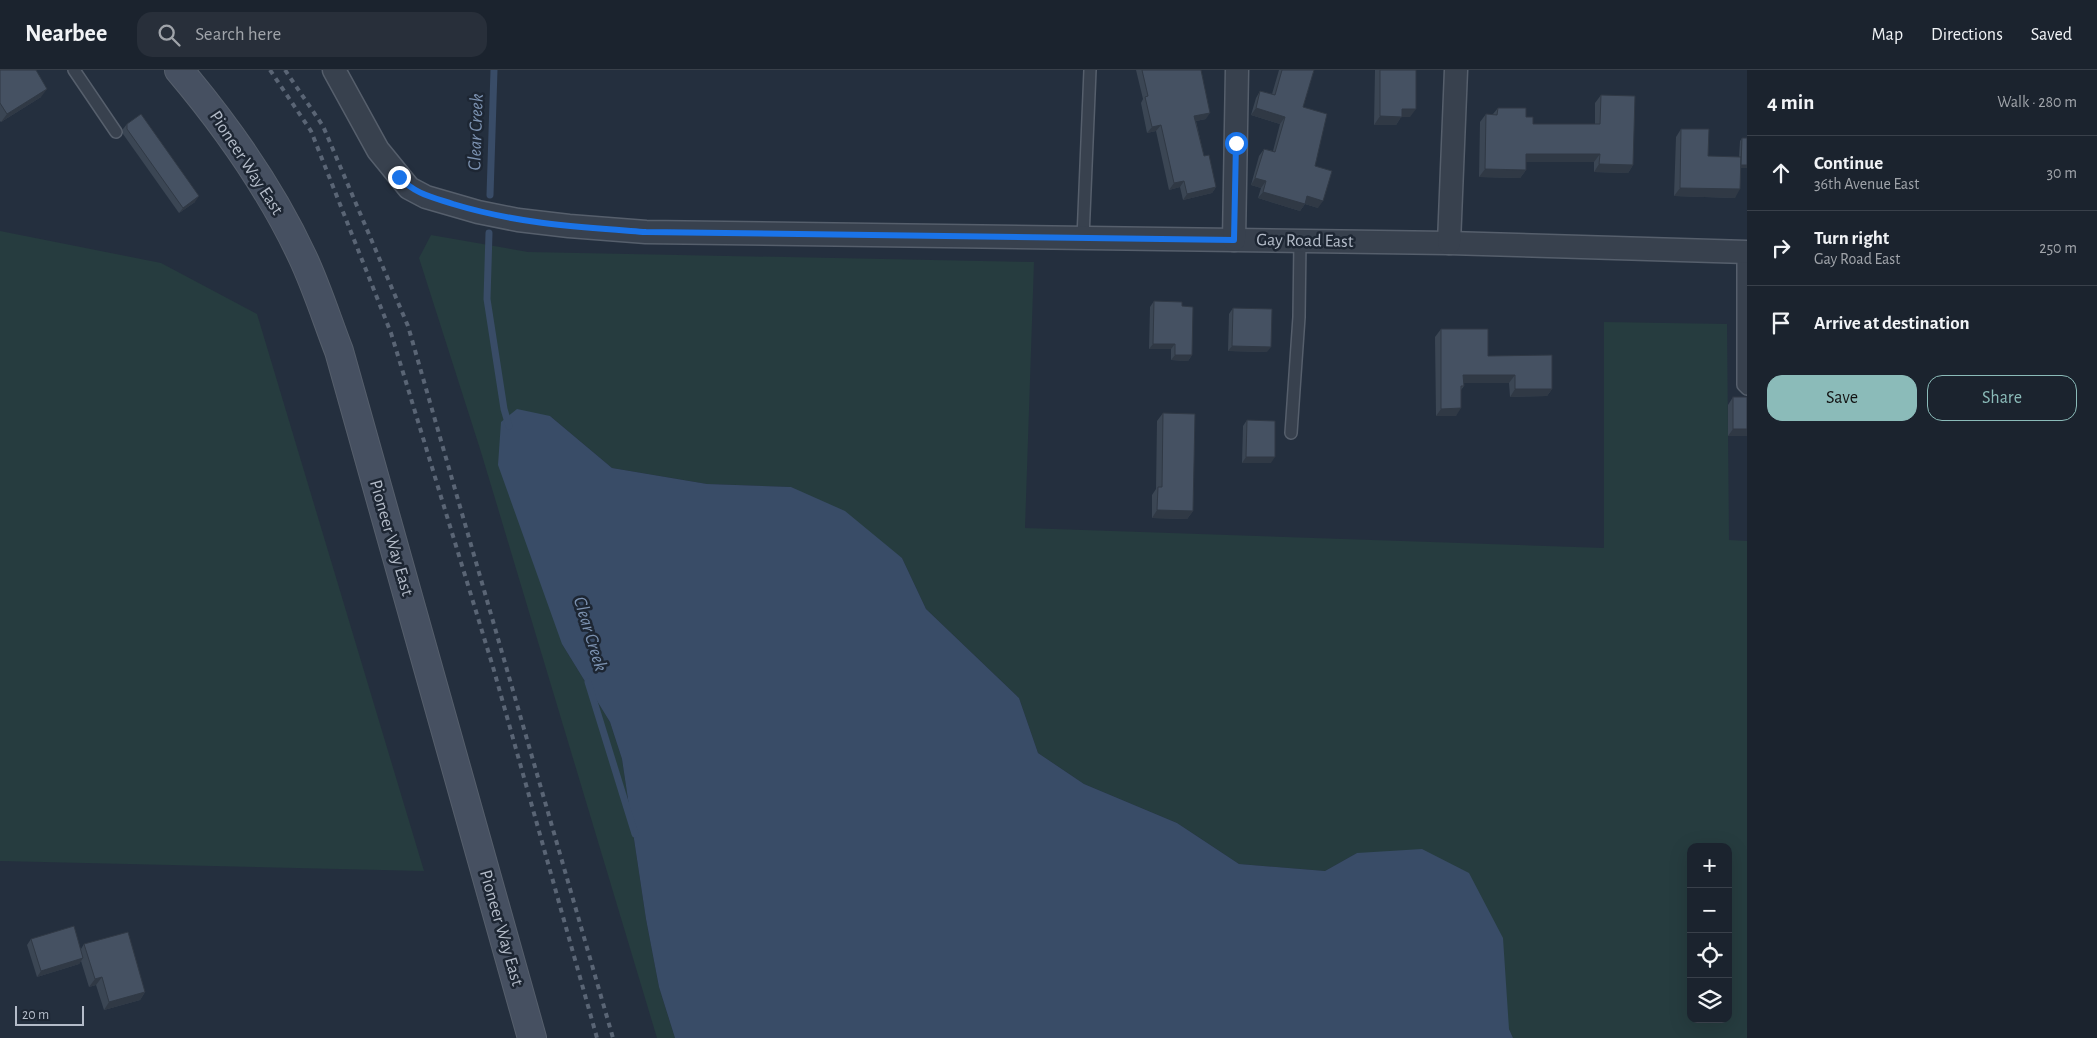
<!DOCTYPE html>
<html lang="en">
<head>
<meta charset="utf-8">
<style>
  :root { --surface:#1b232e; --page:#282f3a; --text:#f1f3f6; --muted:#a0a4aa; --line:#39404a; --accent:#8bbbb9 }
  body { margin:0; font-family:"Alegreya Sans",sans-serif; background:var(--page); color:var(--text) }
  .controls { position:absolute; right:15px; bottom:15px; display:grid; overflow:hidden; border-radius:10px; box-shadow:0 5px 20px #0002 }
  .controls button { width:45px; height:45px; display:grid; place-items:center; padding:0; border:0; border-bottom:1px solid var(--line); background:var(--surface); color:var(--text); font:25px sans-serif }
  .scale { position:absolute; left:15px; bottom:12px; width:69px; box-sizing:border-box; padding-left:5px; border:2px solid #b4bcc9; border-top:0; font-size:14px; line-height:18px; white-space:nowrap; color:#b4bcc9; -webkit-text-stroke:4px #1d2633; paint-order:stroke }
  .stop { position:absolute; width:15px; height:15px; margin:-11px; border:4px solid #1a73e8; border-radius:50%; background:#fff }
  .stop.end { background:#1a73e8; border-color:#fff; box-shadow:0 1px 5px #0008 }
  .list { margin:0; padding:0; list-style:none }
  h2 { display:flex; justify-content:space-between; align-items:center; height:65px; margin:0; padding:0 20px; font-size:21px }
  h2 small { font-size:16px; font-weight:400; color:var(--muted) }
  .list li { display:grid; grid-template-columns:32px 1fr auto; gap:15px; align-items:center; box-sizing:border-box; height:75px; padding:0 20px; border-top:1px solid var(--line) }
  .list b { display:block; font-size:19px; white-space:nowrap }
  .list p { margin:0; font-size:16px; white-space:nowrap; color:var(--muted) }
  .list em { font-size:16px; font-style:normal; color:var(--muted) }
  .actions { display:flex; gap:10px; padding:15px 20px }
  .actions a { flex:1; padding:11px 0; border:1px solid var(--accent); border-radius:15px; text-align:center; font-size:18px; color:var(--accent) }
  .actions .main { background:var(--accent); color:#111 }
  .icon { flex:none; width:28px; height:28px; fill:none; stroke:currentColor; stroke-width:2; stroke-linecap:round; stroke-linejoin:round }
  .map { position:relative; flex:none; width:1747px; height:968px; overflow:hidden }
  header { display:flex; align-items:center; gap:30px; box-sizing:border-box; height:70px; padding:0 25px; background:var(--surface); border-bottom:1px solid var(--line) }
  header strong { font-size:24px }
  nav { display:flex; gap:28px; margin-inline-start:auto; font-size:18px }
  .search { width:350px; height:45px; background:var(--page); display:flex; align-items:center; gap:12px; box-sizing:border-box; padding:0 18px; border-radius:15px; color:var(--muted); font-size:19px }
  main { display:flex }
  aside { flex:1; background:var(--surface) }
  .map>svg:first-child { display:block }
  .green { fill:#263c3f; fill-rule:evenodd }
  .water { fill:#394c67 }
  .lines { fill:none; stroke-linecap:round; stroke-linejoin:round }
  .stream { stroke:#394c67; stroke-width:7 }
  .lane-casing { stroke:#565f6c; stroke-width:14 }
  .street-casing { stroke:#565f6c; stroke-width:25 }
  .secondary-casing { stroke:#565f6c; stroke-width:30 }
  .lane { stroke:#38414e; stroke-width:11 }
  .street { stroke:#38414e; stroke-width:22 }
  .secondary { stroke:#465061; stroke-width:28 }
  .rail { stroke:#5a6575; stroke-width:4; stroke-dasharray:5 5; stroke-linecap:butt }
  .wall { fill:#3b4654 }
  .shaded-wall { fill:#303945 }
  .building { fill:#455162; stroke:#303945 }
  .route { stroke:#1a73e8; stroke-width:6 }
  .labels { text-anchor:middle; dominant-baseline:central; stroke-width:5; stroke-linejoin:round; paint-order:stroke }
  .street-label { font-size:18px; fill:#b4bcc9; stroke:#1d2633 }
  .water-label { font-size:19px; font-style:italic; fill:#7c92b1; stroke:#1d2633 }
</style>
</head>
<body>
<header>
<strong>Nearbee</strong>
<div class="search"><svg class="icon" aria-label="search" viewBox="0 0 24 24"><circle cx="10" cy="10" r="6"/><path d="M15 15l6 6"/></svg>Search here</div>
<nav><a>Map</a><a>Directions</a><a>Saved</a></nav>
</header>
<main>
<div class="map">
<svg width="1747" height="968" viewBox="0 0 1747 968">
  <rect width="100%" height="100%" fill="#242f3e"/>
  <!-- green -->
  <g class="green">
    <polygon points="0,161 161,193 257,244 424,801 0,791"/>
    <path d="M431,165l97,17 506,10 -9,266 579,20v-226l123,2 2,216 18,1v497h-234l-4,-9 -152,-176 -32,18 -86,-7 -62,-41 -93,-39 -46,-31 -19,-55 -93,-89 -24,-51 -111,-71 -84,-3 -95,-16 -62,-52 12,228 48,78 12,37 24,160 13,68 16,51h-18l-176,-586 -62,-194zM1691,777h37v172h-37z"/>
  </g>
  <!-- water -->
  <polygon class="water" points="517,339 550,346 612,398 707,414 791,417 845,441 902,488 926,539 1019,628 1038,683 1084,714 1177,753 1239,794 1325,801 1357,783 1422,779 1469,803 1503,868 1509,959 1513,968 675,968 659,917 646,849 622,689 610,652 562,574 498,395 501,352"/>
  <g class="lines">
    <!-- stream -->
    <g class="stream">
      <polyline points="490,125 494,0"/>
      <polyline points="489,163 487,229 504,339 509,356"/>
      <polyline points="588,612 635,764"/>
    </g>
    <defs>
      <g id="lane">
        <polyline points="74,0 116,62"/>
        <polyline points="1083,168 1090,0"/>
        <polyline points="1743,182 1743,315 1747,319"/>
        <polyline points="1291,363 1299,247 1300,171"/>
      </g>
      <g id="street">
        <polyline points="334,0 378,80 409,118 426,127 478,142 518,150 569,156 646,162 1449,173 1747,182"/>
        <polyline points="1234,170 1237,0"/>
        <polyline points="1449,173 1456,0"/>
      </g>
      <path id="secondary" d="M179,0c49,58 92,119 124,188 14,30 24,62 36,93l193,687"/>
    </defs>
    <!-- lane casing -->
    <use href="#lane" class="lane-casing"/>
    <!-- street casing -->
    <use href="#street" class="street-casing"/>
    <!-- secondary casing -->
    <use href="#secondary" class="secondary-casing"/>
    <!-- lane -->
    <use href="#lane" class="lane"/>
    <!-- street -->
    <use href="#street" class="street"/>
    <!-- secondary -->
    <use href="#secondary" class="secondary"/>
    <!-- rail -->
    <g class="rail">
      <polyline points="270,0 311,61 391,263 493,597 597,968"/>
      <polyline points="285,0 323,56 408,256 613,968"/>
    </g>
  </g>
  <!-- wall -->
  <g class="wall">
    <polygon points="0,0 41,27 1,52 0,51"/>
    <polygon points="1136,0 1201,0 1206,49 1196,51 1204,86 1216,117 1212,123 1183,130 1180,117 1169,120 1156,61 1147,63 1141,33 1143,29"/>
    <polygon points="1279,0 1314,0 1303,37 1315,96 1318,138 1305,134 1300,141 1258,128 1261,118 1251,115 1259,86 1264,79 1273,81 1280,54 1251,45 1256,28 1260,21 1272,24"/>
    <polygon points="1375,0 1416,0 1410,47 1401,47 1396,55 1374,55"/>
    <polygon points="1601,25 1633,95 1628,103 1594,102 1594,92 1526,92 1526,100 1520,108 1479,107 1480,52 1486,44 1493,44 1498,38 1526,47 1533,54 1595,54 1595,33"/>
    <polygon points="127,54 195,132 179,143 123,64 123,59"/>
    <polygon points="1681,59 1708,86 1739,87 1740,71 1742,68 1741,98 1735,128 1674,126 1676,67"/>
    <polygon points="1154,231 1182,236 1192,285 1188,291 1171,290 1171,279 1149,279 1150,237"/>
    <polygon points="1233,238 1267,282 1228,281 1229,244"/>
    <polygon points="1441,259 1488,286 1552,319 1547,326 1510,327 1509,313 1463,313 1464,316 1461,320 1456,346 1436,346 1435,267"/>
    <polygon points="1733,327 1747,366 1728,366 1728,335"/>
    <polygon points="1163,343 1193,441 1187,449 1152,448 1152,425 1156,419 1157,351"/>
    <polygon points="1247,350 1271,393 1242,393 1243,356"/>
    <polygon points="31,869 81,879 84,874 145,922 140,930 104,940 96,915 89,917 81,891 79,894 37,907 27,875"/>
  </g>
  <!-- shaded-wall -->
  <g class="shaded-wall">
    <polygon points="47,19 41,27 1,52 7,44"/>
    <polygon points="1256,38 1285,47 1280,54 1251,45"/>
    <polygon points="1402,39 1416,39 1410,47 1401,47 1396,55 1374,55 1380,46"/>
    <polygon points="1210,43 1206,49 1190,52 1194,46"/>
    <polygon points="1161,55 1156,61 1147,63 1152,57"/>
    <polygon points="1526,84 1600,84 1594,92 1520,92"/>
    <polygon points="1599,94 1633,95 1628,103 1594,102"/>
    <polygon points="1741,95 1747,95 1747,98 1739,98"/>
    <polygon points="1485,99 1526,100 1520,108 1479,107"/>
    <polygon points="1255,108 1266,111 1261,118 1251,115"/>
    <polygon points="1184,111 1180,117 1169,120 1174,113"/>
    <polygon points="1216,117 1212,123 1183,130 1187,124"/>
    <polygon points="1680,118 1740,119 1735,128 1674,126"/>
    <polygon points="1263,122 1307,126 1323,131 1318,138 1305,134 1300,141 1258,128"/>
    <polygon points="199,126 195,132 179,143 183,138"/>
    <polygon points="1153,274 1175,274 1171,279 1149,279"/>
    <polygon points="1232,276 1271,277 1267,282 1228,281"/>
    <polygon points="1175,285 1192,285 1188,291 1171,290"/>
    <polygon points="1463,305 1515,305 1509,313 1458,313"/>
    <polygon points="1515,319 1552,319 1547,326 1510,327"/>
    <polygon points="1461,338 1456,346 1436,346 1441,339"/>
    <polygon points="1733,359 1747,359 1747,366 1728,366"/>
    <polygon points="1246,387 1275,387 1271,393 1242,393"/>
    <polygon points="1157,440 1193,441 1187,449 1152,448"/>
    <polygon points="83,888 79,894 37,907 41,901"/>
    <polygon points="102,907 96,915 89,917 95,909"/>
    <polygon points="145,922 140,930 104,940 109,932"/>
  </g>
  <!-- building -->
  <g class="building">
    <polygon points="0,0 36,0 47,19 7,44 0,33"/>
    <polygon points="1142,0 1201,0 1210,43 1194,46 1204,86 1209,85 1216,117 1187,124 1184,111 1174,113 1161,55 1152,57 1145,27 1148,26"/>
    <polygon points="1282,0 1314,0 1303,37 1327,44 1315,96 1332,101 1323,131 1307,126 1305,134 1263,122 1266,111 1255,108 1264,79 1275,82 1285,47 1256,38 1260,21 1275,25"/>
    <polygon points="1380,0 1416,0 1416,39 1402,39 1402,47 1380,46"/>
    <polygon points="1601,25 1635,26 1633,95 1599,94 1600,84 1526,84 1526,100 1485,99 1486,44 1497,45 1498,38 1526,38 1526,47 1533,47 1533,54 1600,54"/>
    <polygon points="141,44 199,126 183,138 127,59 127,54"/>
    <polygon points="1681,59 1709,59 1708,86 1741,87 1740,119 1680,118"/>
    <polygon points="1742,68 1747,68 1747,95 1741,95"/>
    <polygon points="1154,231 1182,232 1182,236 1193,237 1192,285 1175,285 1175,274 1153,274"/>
    <polygon points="1233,238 1272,239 1271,277 1232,276"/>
    <polygon points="1441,259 1488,259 1488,286 1552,285 1552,319 1515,319 1515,305 1463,305 1464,316 1461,316 1461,338 1441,339"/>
    <rect x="1733" y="327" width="14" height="32"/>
    <polygon points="1163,343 1195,344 1193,441 1157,440 1158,417 1162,417"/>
    <polygon points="1247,350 1275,351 1275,387 1246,387"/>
    <polygon points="74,856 83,888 41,901 31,869"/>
    <polygon points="128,862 145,922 109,932 102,907 95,909 84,874"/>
  </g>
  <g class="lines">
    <!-- route -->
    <path class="route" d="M399,107c16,17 33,20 54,27 66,20 125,23 193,28l588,8 2,-97"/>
  </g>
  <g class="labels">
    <!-- street labels -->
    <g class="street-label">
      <text transform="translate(246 93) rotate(57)">Pioneer Way East</text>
      <text transform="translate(1305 171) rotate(1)">Gay Road East</text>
      <text transform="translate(391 468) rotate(74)">Pioneer Way East</text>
      <text transform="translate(501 858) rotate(74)">Pioneer Way East</text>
    </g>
    <!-- water labels -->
    <g class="water-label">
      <text transform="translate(476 62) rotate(-88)">Clear Creek</text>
      <text transform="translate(590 564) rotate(73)">Clear Creek</text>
    </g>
  </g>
</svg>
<div class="controls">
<button>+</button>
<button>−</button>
<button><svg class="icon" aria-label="locate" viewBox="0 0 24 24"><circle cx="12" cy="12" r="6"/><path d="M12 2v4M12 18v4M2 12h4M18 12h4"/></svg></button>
<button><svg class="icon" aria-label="layers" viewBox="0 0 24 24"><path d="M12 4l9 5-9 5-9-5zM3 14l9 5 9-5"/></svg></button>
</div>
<div class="scale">20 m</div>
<div class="stop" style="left:1236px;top:73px"></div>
<div class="stop end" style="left:399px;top:107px"></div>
</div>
<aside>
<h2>4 min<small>Walk · 280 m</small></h2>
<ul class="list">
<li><svg class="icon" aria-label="ahead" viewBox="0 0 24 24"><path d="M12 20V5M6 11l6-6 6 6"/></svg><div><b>Continue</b><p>36th Avenue East</p></div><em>30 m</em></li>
<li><svg class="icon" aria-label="right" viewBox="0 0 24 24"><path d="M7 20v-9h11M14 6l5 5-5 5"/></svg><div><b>Turn right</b><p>Gay Road East</p></div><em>250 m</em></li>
<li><svg class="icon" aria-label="arrive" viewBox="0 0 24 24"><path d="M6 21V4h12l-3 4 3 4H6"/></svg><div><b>Arrive at destination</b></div></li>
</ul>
<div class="actions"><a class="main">Save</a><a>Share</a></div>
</aside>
</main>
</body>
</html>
